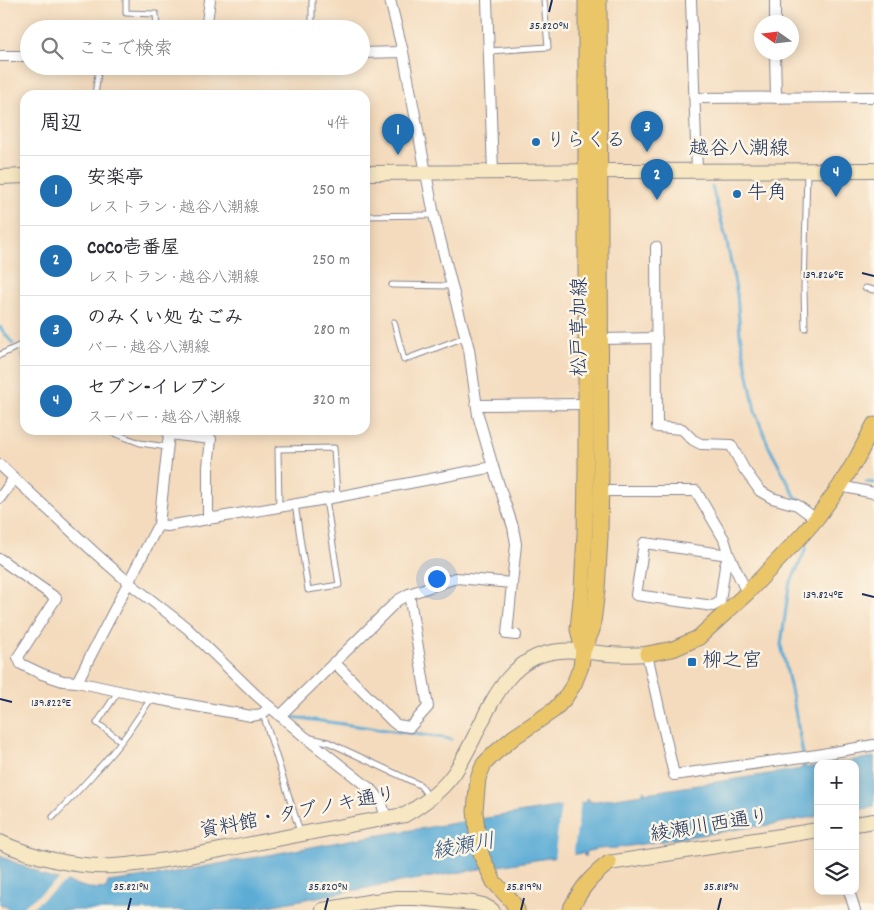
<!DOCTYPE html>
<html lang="ja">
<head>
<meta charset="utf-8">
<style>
  :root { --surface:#fff; --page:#f2f2f3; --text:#2b2b33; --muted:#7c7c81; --line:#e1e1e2; --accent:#1f6fb2 }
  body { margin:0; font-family:Dekko,"Klee One",sans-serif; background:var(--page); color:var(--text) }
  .controls { position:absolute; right:15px; bottom:15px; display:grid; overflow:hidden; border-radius:10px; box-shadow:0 2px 12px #0003 }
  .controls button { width:45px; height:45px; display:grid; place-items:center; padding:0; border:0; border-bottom:1px solid var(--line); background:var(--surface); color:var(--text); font:25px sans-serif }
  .compass { position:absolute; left:754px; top:15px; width:45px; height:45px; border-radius:50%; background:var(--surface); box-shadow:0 2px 12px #0003; rotate:284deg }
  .you { position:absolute; left:436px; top:578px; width:18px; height:18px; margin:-12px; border:4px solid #fff; border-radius:50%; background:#1a73e8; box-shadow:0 0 0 8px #1a73e833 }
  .badge { display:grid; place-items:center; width:32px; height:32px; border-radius:50%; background:var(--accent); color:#fff; font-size:16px; font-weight:700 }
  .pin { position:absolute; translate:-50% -41px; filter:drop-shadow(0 1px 2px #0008) }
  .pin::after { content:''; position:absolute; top:26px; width:18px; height:15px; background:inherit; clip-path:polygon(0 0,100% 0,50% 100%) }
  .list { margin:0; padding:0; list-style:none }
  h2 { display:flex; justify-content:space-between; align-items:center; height:65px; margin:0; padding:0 20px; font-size:21px }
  h2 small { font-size:16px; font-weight:400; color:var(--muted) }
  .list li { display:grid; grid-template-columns:32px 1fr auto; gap:15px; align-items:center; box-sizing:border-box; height:70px; padding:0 20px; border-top:1px solid var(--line) }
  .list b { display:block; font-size:19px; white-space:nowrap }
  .list p { margin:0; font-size:16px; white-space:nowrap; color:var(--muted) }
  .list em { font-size:16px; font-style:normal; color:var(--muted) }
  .icon { flex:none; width:28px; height:28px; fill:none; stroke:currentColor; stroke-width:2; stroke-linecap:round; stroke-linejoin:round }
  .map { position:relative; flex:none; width:874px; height:910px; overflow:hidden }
  .search { position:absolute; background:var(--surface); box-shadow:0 2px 12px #0003; left:20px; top:20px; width:350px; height:55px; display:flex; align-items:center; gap:12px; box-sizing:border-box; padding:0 18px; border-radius:28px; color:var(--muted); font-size:19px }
  .panel { position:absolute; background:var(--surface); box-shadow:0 2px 12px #0003; left:20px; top:90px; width:350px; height:345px; border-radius:15px }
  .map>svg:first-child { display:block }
  .water { fill:#5bacd6; stroke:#3b6e9a }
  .pier { fill:#f4dbbd }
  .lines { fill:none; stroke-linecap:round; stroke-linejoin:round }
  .stream { stroke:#5bacd6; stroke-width:3 }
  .lane-casing { stroke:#88858e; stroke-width:7 }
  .street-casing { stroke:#88858e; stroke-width:12 }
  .secondary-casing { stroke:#88858e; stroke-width:16 }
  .primary-casing { stroke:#88858e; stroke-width:17 }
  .lane { stroke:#fff; stroke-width:5 }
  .street { stroke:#fff; stroke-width:10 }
  .secondary { stroke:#f7e8c3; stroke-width:14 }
  .primary { stroke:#eac669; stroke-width:15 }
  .ticks { fill:none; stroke:#1b2f5e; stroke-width:2 }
  .poi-dot { fill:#1f6fb2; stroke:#fcf5e5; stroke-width:2 }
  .labels { text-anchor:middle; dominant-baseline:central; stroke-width:5; stroke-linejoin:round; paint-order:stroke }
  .poi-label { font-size:20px; fill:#1b2f5e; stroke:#fcf5e5; text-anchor:start }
  .street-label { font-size:20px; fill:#1b2f5e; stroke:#fcf5e5 }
  .water-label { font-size:21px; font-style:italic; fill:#2e5482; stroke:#fcf5e5 }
  .ticks-label { font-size:12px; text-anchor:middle; fill:#1b2f5e; stroke:#fcf5e5; stroke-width:5; stroke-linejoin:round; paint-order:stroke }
</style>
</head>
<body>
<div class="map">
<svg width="874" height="910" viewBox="0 0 874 910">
  <rect width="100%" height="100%" fill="#fcf5e5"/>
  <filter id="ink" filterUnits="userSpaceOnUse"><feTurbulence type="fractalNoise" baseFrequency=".02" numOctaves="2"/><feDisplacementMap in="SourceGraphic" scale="10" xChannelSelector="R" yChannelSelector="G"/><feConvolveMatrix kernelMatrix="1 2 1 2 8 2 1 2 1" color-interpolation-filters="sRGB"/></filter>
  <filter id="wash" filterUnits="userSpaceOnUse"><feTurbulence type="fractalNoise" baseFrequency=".0096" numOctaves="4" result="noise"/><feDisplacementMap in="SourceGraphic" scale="20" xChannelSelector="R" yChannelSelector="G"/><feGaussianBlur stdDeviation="1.12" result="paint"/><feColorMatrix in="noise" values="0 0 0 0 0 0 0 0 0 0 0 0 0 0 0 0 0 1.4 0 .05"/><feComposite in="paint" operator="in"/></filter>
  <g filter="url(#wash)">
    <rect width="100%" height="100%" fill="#f4dbbd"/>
    <!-- water -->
    <g class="water">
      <polygon points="874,757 874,807 855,810 855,764 830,764"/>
      <polygon points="805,765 805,768 818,766 818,816 763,826 759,827 758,826 617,848 597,849 585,852 586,856 584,856 583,853 551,858 548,858 394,883 246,910 12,910 0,904 0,856 18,864 39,872 39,874 43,876 89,888 106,889 108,882 159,875 355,839 587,802 587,799 589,799 590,802 643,794 643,791 645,790 646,793 801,769 802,766"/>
    </g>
    <!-- pier -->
    <g class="pier">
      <polygon points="581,801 573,857 554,860 561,804"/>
      <polygon points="61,878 68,880 28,910 19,910"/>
    </g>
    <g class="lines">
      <!-- stream -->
      <g class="stream">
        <polyline points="712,187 726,238 737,294 740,334 755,411 769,447 795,496 813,510"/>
        <polyline points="0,327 13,344"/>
        <polyline points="22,355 25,360"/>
        <polyline points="866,482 874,483"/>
        <polyline points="292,717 451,739"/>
        <polyline points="805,765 792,694 781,645 789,586 806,549 806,545"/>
      </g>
    </g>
  </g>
  <g filter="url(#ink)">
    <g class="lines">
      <defs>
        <g id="lane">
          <polyline points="126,0 126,13 156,14 157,29"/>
          <polyline points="312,29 312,0"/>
          <polyline points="489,51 548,47 544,0"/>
          <polyline points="95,95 99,66"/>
          <polyline points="365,216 434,215"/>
          <polyline points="392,285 451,286"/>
          <polyline points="865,288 874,290"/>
          <polyline points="394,322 404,360 465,337"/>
          <polyline points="805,328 804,290 807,171"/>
          <polyline points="0,355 25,343"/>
          <polyline points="106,430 140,443 167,447"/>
          <polyline points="295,504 308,590 339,585 326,499"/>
          <polyline points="279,506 278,449 334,448 337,496"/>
          <polyline points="118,692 97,723 121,741"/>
          <polyline points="263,714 300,832"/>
          <polyline points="311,738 328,742 420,785 429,797"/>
          <path d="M53,817c26,-27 52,-54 74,-83 8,-12 16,-24 24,-35"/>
        </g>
        <g id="street">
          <polyline points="390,0 403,52 434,215 457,306 469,349 478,415 493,467 513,527 516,544 507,634 516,635"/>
          <polyline points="487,0 493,173"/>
          <polyline points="691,0 697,171"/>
          <polyline points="775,0 775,22"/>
          <polyline points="206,29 210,0"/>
          <polyline points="775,52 776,98"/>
          <polyline points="361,53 403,52"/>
          <polyline points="0,56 29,56"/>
          <polyline points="695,98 874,97"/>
          <polyline points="656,247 657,427 682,429 693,440 701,444 731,445 744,469 760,491 772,498 797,505 816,519"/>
          <polyline points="601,339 657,338"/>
          <polyline points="477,405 585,404"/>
          <polyline points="0,465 95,553 128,582 187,628 256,695 305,737 374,792 381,801 386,818"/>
          <polyline points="840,486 874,493"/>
          <polyline points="601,491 696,491 724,539 729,555 725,566 720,602 713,606 636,595 644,543 729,555 747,593"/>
          <polyline points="0,498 14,478"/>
          <polyline points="159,525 169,434 211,439 208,467 208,519"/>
          <polyline points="0,559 56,598 18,657 21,664 42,674 63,681 77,682 151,698 251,716 262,714 270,707"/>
          <polyline points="647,654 674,775 817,755 874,745"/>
          <polyline points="334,662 393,722 397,725 410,727 428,707 409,594"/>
          <polyline points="77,682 156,529 159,525 167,526 326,499 493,467"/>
          <polyline points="280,716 398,600 409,594 456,578 512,583"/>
          <polyline points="849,891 855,910"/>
        </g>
        <g id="secondary">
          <path d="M365,173c170,-2 339,-2 509,-3"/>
          <polyline points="0,177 25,176"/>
          <polyline points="855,824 874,821"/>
          <path d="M0,842c32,15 78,26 114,24 43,-3 85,-12 127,-20 55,-11 110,-22 164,-31 18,-11 34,-22 47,-39 32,-42 42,-119 107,-125 17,-2 33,2 50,3 13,1 25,1 38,0"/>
          <polyline points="609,863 818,830"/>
          <polyline points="323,910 368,902 396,898 416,898 474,903 483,905 492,910"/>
        </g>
        <g id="primary">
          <polyline points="583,651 578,629 582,589 585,534 586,470 586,0"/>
          <polyline points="647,654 673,649 698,638 747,593 803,534 816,519 840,486 857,458 874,425"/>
          <polyline points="517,910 511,900 494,882 482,857 478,841 475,811 478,778 484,764 495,753 514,737 554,710 565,698 574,684 581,666 583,651 592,630 597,591 600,536 601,472 599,0"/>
          <path d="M570,910c11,-21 20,-33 39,-47"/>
        </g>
      </defs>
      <!-- lane casing -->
      <use href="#lane" class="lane-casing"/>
      <!-- street casing -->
      <use href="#street" class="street-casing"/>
      <!-- secondary casing -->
      <use href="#secondary" class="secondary-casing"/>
      <!-- primary casing -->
      <use href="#primary" class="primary-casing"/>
      <!-- lane -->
      <use href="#lane" class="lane"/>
      <!-- street -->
      <use href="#street" class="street"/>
      <!-- secondary -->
      <use href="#secondary" class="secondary"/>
      <!-- primary -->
      <use href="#primary" class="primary"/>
    </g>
  </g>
  <!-- ticks -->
  <path class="ticks" d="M549,12l3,-12M862,273l12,3M862,594l12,3M0,699l12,3M128,910l3,-12M325,910l3,-12M521,910l3,-12M718,910l3,-12"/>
  <!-- markers -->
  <g class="poi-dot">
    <circle cx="536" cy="142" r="5"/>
    <circle cx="737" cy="194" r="5"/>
    <rect x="687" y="657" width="10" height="10" rx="2.5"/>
  </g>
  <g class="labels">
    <!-- poi labels -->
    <g class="poi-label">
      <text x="546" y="142">りらくる</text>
      <text x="747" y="194">牛角</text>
      <text x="702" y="662">柳之宮</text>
    </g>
    <!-- street labels -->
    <g class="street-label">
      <text x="739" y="150">越谷八潮線</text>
      <text transform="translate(581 327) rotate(-90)">松戸草加線</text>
      <text transform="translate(298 814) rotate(-11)">資料館・タブノキ通り</text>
      <text transform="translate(710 827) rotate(-9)">綾瀬川西通り</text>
    </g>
    <!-- water labels -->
    <g class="water-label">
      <text transform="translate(464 848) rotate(-10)">綾瀬川</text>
    </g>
  </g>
  <g class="ticks-label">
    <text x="549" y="29">35.820°N</text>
    <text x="823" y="278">139.826°E</text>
    <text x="823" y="598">139.824°E</text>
    <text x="51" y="706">139.822°E</text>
    <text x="131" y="890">35.821°N</text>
    <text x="328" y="890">35.820°N</text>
    <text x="524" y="890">35.819°N</text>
    <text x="721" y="890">35.818°N</text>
  </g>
</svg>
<div class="controls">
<button>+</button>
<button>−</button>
<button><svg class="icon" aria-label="layers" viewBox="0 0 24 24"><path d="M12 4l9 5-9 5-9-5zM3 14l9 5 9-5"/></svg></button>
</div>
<svg class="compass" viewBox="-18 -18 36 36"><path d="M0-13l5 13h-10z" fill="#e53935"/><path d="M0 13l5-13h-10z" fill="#7c7c81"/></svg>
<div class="you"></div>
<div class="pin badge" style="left:398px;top:155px">1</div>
<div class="pin badge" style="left:657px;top:200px">2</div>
<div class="pin badge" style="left:647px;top:152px">3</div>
<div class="pin badge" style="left:836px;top:197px">4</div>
<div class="search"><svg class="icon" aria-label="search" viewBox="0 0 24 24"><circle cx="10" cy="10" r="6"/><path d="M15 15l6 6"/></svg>ここで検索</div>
<section class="panel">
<h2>周辺<small>4件</small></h2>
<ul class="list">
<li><span class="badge">1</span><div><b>安楽亭</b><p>レストラン · 越谷八潮線</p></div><em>250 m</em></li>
<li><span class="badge">2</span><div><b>CoCo壱番屋</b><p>レストラン · 越谷八潮線</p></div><em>250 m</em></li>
<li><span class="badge">3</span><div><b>のみくい処 なごみ</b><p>バー · 越谷八潮線</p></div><em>280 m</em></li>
<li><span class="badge">4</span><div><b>セブン-イレブン</b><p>スーパー · 越谷八潮線</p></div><em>320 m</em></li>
</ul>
</section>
</div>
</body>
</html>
